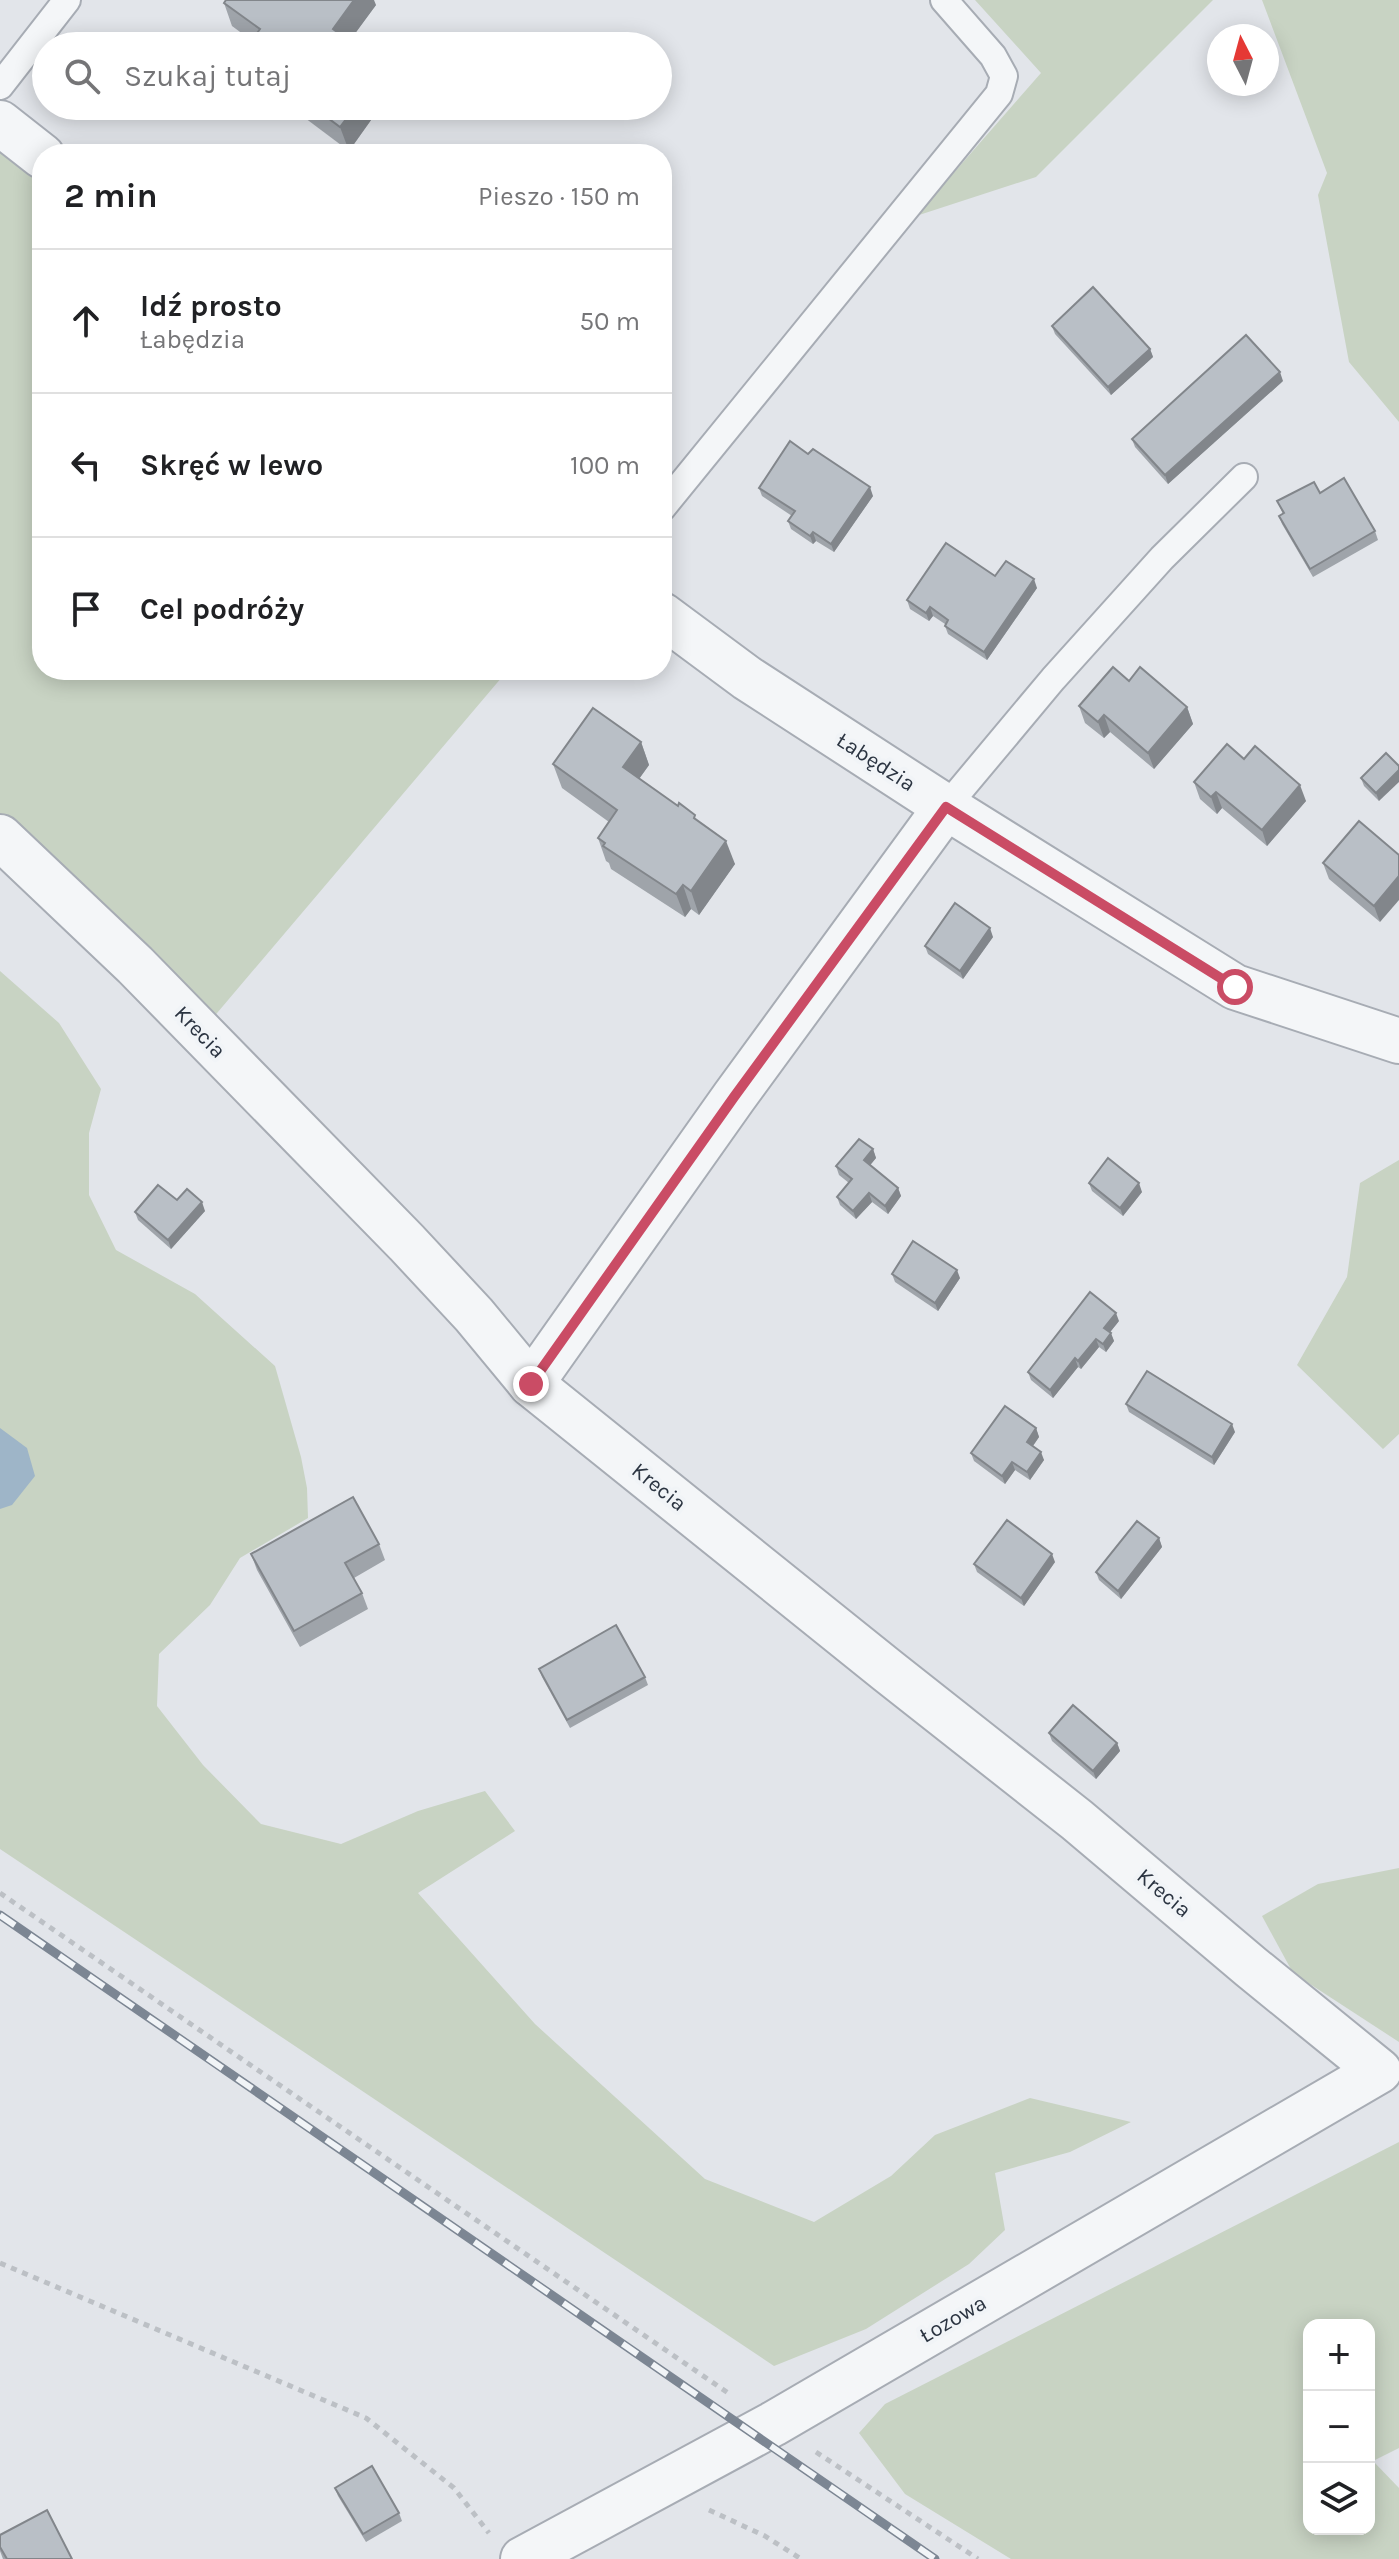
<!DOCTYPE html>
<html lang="pl">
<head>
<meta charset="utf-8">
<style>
  :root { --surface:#fff; --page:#f6f6f6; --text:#202124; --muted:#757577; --line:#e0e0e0 }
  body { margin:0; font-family:Karla,sans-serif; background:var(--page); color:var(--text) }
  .controls { position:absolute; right:24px; bottom:24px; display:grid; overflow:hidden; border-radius:16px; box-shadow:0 4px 20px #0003 }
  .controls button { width:72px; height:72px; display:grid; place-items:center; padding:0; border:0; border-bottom:2px solid var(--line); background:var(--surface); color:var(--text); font:40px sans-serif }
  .compass { position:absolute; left:1207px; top:24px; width:72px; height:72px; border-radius:50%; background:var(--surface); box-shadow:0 4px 20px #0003; rotate:354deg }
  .stop { position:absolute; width:24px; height:24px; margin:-18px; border:6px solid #ca4c65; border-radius:50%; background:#fff }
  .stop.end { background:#ca4c65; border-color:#fff; box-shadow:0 2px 8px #0008 }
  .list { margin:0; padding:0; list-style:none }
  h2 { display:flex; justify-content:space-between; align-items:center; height:104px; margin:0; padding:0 32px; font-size:34px }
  h2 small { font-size:26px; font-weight:400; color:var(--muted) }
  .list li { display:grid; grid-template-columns:52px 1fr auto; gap:24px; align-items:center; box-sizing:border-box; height:144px; padding:0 32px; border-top:2px solid var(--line) }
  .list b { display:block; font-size:30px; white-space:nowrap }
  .list p { margin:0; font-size:26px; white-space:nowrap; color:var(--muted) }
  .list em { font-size:26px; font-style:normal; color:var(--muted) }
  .icon { flex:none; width:44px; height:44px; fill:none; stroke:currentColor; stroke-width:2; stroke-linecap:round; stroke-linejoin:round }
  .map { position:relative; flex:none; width:1399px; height:2559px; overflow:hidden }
  .search { position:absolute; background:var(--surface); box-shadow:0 4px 20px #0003; left:32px; top:32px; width:640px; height:88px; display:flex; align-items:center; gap:20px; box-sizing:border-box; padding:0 28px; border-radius:44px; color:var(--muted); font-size:30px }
  .panel { position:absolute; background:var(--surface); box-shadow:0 4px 20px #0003; left:32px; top:144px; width:640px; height:536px; border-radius:32px }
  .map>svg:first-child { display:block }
  .green { fill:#c8d3c3; fill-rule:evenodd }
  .water { fill:#9eb5c8 }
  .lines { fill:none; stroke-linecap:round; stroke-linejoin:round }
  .service-casing { stroke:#a7acb4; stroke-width:30 }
  .minor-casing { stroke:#a7acb4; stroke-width:48 }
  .path { stroke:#bcc0c5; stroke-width:5; stroke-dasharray:6 6; stroke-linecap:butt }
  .service { stroke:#f4f6f8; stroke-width:26 }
  .minor { stroke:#f4f6f8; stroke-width:44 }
  .rail-casing { stroke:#7c8693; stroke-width:9 }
  .rail { stroke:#f1f4f7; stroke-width:6; stroke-dasharray:18; stroke-linecap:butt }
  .wall { fill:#9fa4aa }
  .shaded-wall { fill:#82868b }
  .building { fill:#b9bfc6; stroke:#82868b; stroke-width:2 }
  .route { stroke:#ca4c65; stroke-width:10 }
  .labels { text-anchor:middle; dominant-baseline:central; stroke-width:8; stroke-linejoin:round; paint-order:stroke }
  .street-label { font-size:22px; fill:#2b3441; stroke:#f1f4f7 }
</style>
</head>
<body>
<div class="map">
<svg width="1399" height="2559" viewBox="0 0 1399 2559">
  <rect width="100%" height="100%" fill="#e2e5ea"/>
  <!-- green -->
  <g class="green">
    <polygon points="975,0 1213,0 1036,177 916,216 1041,73"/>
    <polygon points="1262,0 1399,0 1399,422 1349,362 1318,195 1327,173"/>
    <polygon points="0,145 42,180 42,670 508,670 212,1019 0,814"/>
    <polygon points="0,971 59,1023 101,1089 89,1133 89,1195 116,1250 195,1294 275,1366 301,1457 307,1488 308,1518 240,1558 210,1605 159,1654 157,1706 203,1765 261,1824 341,1844 418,1811 485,1791 515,1831 418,1893 535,2024 705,2179 814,2222 891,2176 935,2135 1030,2098 1131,2122 1070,2152 995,2173 1005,2230 969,2264 866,2329 774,2366 0,1849"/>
    <polygon points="1399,1160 1399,1434 1383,1449 1297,1365 1347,1277 1360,1183"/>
    <polygon points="1399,1868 1399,2042 1293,1973 1262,1916 1318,1884"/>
    <path d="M1399,2142v306l-26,13 26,27v71h-388l-106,-65 -46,-61 26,-29zM1309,2325h60v204h-60z"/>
  </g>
  <!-- water -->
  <polygon class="water" points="0,1428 27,1448 35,1476 12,1505 0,1509"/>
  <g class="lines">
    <defs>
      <g id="service">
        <polyline points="0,86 67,0"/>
        <polyline points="662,508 999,94 1004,76 993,56 944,0"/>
        <polyline points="946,807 1053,679 1162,558 1244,477"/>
      </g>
      <g id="minor">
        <polyline points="0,123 42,156"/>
        <polyline points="662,615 747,678 946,807 1235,987 1399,1041"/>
        <polyline points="0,837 135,965 407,1243 474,1315 531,1384 888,1671 1077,1820 1251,1967 1379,2071 773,2424 523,2559"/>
        <polyline points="531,1384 734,1097 946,807"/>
      </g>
    </defs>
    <!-- service casing -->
    <use href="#service" class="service-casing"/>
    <!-- minor casing -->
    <use href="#minor" class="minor-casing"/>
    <!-- path -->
    <g class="path">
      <polyline points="0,1893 731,2395"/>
      <polyline points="0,2263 366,2418 454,2488 489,2533"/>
      <polyline points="816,2452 978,2559"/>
      <polyline points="709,2510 765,2536 801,2559"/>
    </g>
    <!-- service -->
    <use href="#service" class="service"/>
    <!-- minor -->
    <use href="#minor" class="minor"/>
    <defs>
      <polyline id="rail" points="0,1915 935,2559"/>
    </defs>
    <!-- rail casing -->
    <use href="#rail" class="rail-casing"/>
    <!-- rail -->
    <use href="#rail" class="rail"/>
  </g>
  <!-- wall -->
  <g class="wall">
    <polygon points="224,3 376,5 349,41 356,46 259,46 232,26"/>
    <polygon points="292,106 381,106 349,151 293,109"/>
    <polygon points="1052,326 1150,349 1153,357 1111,395 1055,334"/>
    <polygon points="1283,381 1168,484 1135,447 1132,439"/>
    <polygon points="759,488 873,496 834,552 816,541 813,544 791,529 788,521 792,516 762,496"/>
    <polygon points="1320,493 1375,531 1378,540 1313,577 1282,524 1279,516 1283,514 1277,501"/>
    <polygon points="995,576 1037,588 987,660 948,634 945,626 945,624 933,616 929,621 910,609 907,600"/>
    <polygon points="1079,706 1187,707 1193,724 1154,769 1110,732 1104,738 1085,723"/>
    <polygon points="641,742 649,765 639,779 696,820 735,864 699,915 691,909 685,917 611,869 609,863 606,861 598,838 609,822 562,788 553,764"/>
    <polygon points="1386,753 1379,801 1364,786 1361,778"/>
    <polygon points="1244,759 1306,801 1267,846 1222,808 1217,814 1200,799 1194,782"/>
    <polygon points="1359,821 1380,922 1329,879 1323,863"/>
    <polygon points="993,937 963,979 928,954 925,946"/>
    <polygon points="873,1149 876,1158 870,1165 898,1188 901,1196 888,1214 872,1202 856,1219 840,1205 837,1197 849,1183 839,1175 836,1166"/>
    <polygon points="1089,1183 1142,1192 1123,1216 1092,1191"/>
    <polygon points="177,1200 205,1211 171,1249 138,1220 135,1212"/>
    <polygon points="892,1274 960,1278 938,1311 895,1282"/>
    <polygon points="1119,1321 1110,1332 1114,1341 1106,1352 1099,1347 1081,1369 1078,1367 1053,1398 1031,1380 1028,1372"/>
    <polygon points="1126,1404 1235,1432 1214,1465 1129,1412"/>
    <polygon points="1036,1428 1039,1437 1033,1446 1044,1460 1030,1480 1015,1470 1005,1484 974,1461 971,1453"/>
    <polygon points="1159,1538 1162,1547 1121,1599 1099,1580 1096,1572"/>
    <polygon points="379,1544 385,1560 354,1578 362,1593 368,1609 300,1647 257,1570 251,1554"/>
    <polygon points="1055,1562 1024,1606 977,1572 974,1564"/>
    <polygon points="539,1669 645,1677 648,1685 570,1728 542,1677"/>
    <polygon points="1049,1733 1117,1743 1120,1751 1096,1779 1052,1741"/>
    <polygon points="335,2488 399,2513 402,2521 366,2542 338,2496"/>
    <polygon points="0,2535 72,2559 3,2559 0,2551"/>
  </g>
  <!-- shaded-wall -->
  <g class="shaded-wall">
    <polygon points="354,0 374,0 376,5 346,46 333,29"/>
    <polygon points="284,39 286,46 279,46"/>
    <polygon points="356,106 381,106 349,151 340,127"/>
    <polygon points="1150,349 1153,357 1111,395 1108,387"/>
    <polygon points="1280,372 1283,381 1168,484 1165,475"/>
    <polygon points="870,487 873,496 834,552 831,544"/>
    <polygon points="813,532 816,541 813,544 810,536"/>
    <polygon points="1034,579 1037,588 987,660 984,652"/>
    <polygon points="930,607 933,616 929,621 926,613"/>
    <polygon points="1187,707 1193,724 1154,769 1148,753"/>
    <polygon points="1104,715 1110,732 1104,738 1098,722"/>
    <polygon points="641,742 649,765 631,790 623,767"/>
    <polygon points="1399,770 1399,782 1379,801 1376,793"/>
    <polygon points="1300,785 1306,801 1267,846 1262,830"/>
    <polygon points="1216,792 1222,808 1217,814 1211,797"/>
    <polygon points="726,841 735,864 699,915 691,891"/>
    <polygon points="1399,876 1399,900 1380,922 1374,906"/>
    <polygon points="683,885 691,909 685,917 676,894"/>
    <polygon points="990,928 993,937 963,979 960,971"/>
    <polygon points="873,1149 876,1158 867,1169 864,1160"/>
    <polygon points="1139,1183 1142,1192 1123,1216 1120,1208"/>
    <polygon points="898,1188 901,1196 888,1214 885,1206"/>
    <polygon points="869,1193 872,1202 856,1219 853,1211"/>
    <polygon points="202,1202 205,1211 171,1249 168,1240"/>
    <polygon points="957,1270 960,1278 938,1311 935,1303"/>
    <polygon points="1116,1313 1119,1321 1107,1336 1104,1328"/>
    <polygon points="1111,1333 1114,1341 1106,1352 1103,1344"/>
    <polygon points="1096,1339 1099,1347 1081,1369 1078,1361"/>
    <polygon points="1075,1358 1078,1367 1053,1398 1050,1390"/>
    <polygon points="1232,1424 1235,1432 1214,1465 1212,1457"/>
    <polygon points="1036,1428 1039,1437 1030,1450 1027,1442"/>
    <polygon points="1041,1452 1044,1460 1030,1480 1027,1472"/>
    <polygon points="1012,1462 1015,1470 1005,1484 1002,1476"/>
    <polygon points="1159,1538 1162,1547 1121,1599 1118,1591"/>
    <polygon points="1052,1554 1055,1562 1024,1606 1021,1598"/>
    <polygon points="1117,1743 1120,1751 1096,1779 1093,1771"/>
  </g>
  <!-- building -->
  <g class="building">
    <polygon points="226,0 354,0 333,29 356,46 293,46 284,39 279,46 269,46 255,36 260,29 224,3"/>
    <polygon points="312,106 356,106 340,127"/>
    <polygon points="1093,287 1150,349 1108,387 1052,326"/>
    <polygon points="1246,335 1280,372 1165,475 1132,439"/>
    <polygon points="790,441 808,454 813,449 870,487 831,544 813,532 810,536 788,521 795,511 759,488"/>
    <polygon points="1344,478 1375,531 1310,569 1279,516 1284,513 1277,501 1314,482 1320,493"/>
    <polygon points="946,543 995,576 1006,561 1034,579 984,652 945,626 948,620 930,607 926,613 907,600"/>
    <polygon points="1113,667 1129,681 1140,667 1187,707 1148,753 1104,715 1098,722 1079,706"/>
    <polygon points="593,708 641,742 623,767 678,806 679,803 695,815 694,818 726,841 691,891 683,885 676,894 603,846 605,843 598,838 617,810 553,764"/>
    <polygon points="1227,744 1244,759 1255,746 1300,785 1262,830 1216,792 1211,797 1194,782"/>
    <polygon points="1386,753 1399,766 1399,770 1376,793 1361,778"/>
    <polygon points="1359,821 1399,855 1399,876 1374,906 1323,863"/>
    <polygon points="955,903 990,928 960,971 925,946"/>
    <polygon points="859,1139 873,1149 864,1160 898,1188 885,1206 869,1193 853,1211 837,1197 852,1179 836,1166"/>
    <polygon points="1108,1158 1139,1183 1120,1208 1089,1183"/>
    <polygon points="158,1185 177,1200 187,1189 202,1202 168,1240 135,1212"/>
    <polygon points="913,1241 957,1270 935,1303 892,1274"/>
    <polygon points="1090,1292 1116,1313 1104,1328 1111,1333 1103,1344 1096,1339 1078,1361 1075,1358 1050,1390 1028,1372"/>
    <polygon points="1147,1371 1232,1424 1212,1457 1126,1404"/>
    <polygon points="1005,1406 1036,1428 1027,1442 1041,1452 1027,1472 1012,1462 1002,1476 971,1453"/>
    <polygon points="353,1497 379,1544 345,1563 362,1593 294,1631 251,1554"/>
    <polygon points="1007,1520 1052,1554 1021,1598 974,1564"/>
    <polygon points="1137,1521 1159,1538 1118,1591 1096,1572"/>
    <polygon points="616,1625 645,1677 567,1720 539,1669"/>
    <polygon points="1073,1705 1117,1743 1093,1771 1049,1733"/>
    <polygon points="372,2466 399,2513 363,2534 335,2488"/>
    <polygon points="47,2510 72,2559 7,2559 0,2547 0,2535"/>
  </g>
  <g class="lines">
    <!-- route -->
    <polyline class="route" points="531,1384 734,1097 946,807 1235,987"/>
  </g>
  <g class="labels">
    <!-- street labels -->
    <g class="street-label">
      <text transform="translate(876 762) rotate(33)">Łabędzia</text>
      <text transform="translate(200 1032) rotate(46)">Krecia</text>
      <text transform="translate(659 1487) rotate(39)">Krecia</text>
      <text transform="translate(1164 1893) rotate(40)">Krecia</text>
      <text transform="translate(953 2319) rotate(-30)">Łozowa</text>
    </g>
  </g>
</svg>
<div class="controls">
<button>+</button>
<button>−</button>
<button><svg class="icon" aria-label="layers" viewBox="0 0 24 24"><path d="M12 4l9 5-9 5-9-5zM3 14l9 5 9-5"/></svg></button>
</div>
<svg class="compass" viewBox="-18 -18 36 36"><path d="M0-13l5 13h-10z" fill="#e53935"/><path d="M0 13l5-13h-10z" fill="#757577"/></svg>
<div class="stop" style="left:1235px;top:987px"></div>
<div class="stop end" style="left:531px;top:1384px"></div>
<div class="search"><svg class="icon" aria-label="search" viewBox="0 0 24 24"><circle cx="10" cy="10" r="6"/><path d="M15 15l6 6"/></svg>Szukaj tutaj</div>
<section class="panel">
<h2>2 min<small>Pieszo · 150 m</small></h2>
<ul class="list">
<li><svg class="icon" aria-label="ahead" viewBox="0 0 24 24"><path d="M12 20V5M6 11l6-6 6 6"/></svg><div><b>Idź prosto</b><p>Łabędzia</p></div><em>50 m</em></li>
<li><svg class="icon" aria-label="left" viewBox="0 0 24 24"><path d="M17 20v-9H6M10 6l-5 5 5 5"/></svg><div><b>Skręć w lewo</b></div><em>100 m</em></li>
<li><svg class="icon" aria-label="arrive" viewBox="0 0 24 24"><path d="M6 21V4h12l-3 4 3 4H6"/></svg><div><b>Cel podróży</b></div></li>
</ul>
</section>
</div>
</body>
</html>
